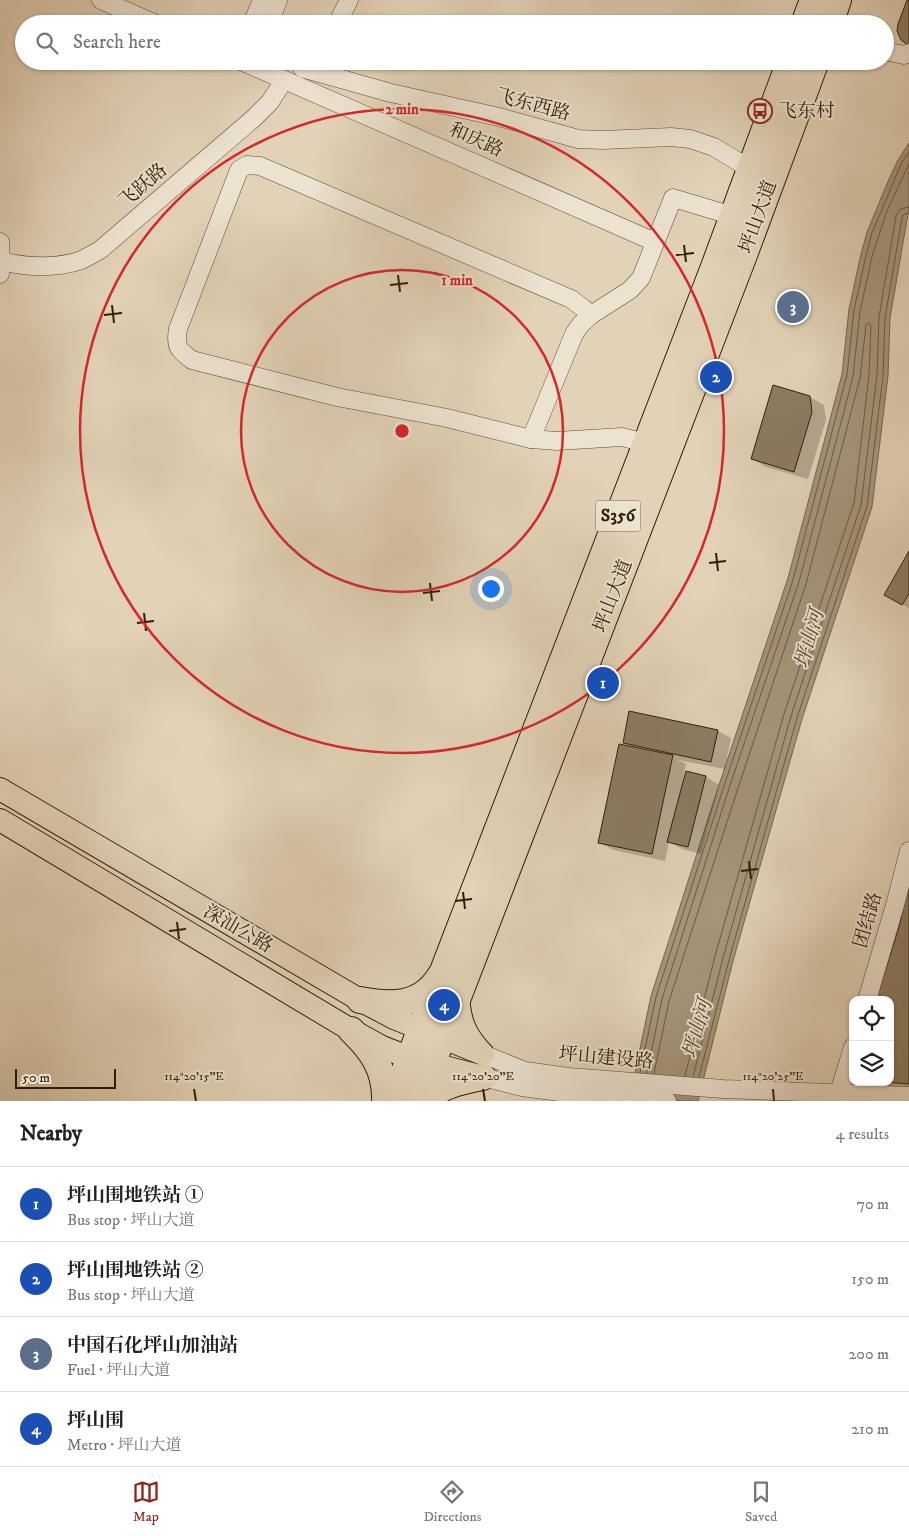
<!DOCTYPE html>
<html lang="en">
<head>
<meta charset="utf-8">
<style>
  :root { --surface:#fff; --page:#f6f6f6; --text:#222; --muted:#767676; --line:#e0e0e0; --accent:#8f2418 }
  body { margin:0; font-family:"IM FELL DW Pica","Noto Serif SC",serif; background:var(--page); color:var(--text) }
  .controls { position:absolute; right:15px; bottom:15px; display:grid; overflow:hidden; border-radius:10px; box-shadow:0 1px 4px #0004 }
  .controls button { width:45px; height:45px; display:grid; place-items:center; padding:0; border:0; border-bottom:1px solid var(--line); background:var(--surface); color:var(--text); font:25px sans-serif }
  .scale { position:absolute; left:15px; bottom:12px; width:101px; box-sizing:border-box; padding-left:5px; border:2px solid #2f1e06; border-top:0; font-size:14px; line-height:18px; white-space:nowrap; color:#2f1e06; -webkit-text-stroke:4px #ece2d0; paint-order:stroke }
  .you { position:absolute; left:490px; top:588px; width:18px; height:18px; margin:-12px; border:4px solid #fff; border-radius:50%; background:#1a73e8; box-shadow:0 0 0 8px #1a73e833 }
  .badge { display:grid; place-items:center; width:32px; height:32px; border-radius:50%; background:var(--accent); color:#fff; font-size:16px; font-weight:700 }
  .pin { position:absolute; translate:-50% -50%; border:2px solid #fff; box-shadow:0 1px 5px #0006 }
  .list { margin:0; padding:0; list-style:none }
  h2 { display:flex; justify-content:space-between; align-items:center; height:65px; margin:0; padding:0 20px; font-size:21px }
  h2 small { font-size:16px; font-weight:400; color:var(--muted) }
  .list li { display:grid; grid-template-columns:32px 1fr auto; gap:15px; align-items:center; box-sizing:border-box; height:75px; padding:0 20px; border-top:1px solid var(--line) }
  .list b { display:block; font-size:19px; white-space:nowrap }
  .list p { margin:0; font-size:16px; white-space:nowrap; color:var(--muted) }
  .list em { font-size:16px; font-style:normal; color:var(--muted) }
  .icon { flex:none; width:28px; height:28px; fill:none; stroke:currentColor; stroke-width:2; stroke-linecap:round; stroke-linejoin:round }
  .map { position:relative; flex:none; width:909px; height:1101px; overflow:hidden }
  .search { position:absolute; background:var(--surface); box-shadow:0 1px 4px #0004; left:15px; right:15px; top:15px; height:55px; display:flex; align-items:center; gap:12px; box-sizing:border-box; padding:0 18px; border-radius:28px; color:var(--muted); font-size:19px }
  .sheet { height:365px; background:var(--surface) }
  nav { display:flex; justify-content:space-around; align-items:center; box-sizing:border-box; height:70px; border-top:1px solid var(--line); background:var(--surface); font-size:14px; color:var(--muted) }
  nav a { display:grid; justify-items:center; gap:2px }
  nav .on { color:var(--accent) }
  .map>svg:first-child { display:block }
  .water { fill:#a5957b; stroke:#76654c }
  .shadow { fill:#0003 }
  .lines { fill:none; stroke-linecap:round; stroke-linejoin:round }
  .shore { stroke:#6a5a40; stroke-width:1 }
  .building { fill:#8c7c62; stroke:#2f1e06 }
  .minor-casing { stroke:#5c4b32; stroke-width:19 }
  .major-casing { stroke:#2f1e06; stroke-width:24 }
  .highway-casing { stroke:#2f1e06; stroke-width:28 }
  .minor { stroke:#ece2d0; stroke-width:18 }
  .major { stroke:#e2d2b7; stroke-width:22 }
  .highway { stroke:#e2d2b7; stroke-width:26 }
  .ticks { fill:none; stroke:#2f1e06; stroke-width:2 }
  .ring { fill:none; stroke:#d62828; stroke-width:2.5 }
  .labels { text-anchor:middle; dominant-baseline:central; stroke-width:4; stroke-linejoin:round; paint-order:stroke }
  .shield { fill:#ece2d0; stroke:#685943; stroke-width:1 }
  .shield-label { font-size:18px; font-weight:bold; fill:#2f1e06 }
  .street-label { font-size:19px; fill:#2f1e06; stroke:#ece2d0 }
  .poi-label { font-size:19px; fill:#2f1e06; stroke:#ece2d0; text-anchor:start }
  .water-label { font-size:20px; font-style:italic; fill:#58482f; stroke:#ece2d0 }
  .ticks-label { font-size:12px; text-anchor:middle; fill:#2f1e06; stroke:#ece2d0; stroke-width:4; stroke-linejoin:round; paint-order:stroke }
  .centre { fill:#d62828; stroke:#ece2d0; stroke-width:2.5 }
  .ring-label { font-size:15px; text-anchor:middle; font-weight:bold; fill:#d62828; stroke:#ece2d0; stroke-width:4; stroke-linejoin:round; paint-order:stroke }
</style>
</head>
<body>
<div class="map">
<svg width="909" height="1101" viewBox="0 0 909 1101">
  <rect width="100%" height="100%" fill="#e2d2b7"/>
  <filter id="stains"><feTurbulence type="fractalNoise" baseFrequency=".004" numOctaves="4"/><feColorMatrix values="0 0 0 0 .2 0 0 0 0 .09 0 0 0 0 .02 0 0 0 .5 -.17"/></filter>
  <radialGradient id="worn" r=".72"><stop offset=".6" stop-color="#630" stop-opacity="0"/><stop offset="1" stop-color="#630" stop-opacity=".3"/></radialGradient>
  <!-- water -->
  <polygon class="water" points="909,143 909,208 890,318 888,376 872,507 802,719 733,961 698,1101 629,1101 651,996 720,782 788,578 842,374 849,309 861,254 867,232 889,179 898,160"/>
  <!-- shadow -->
  <g class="shadow">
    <polygon points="810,397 824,405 826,420 808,479 766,467 753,459"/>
    <polygon points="909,554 909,608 886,595"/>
    <polygon points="718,731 731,738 725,769 678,760 686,764 683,778 685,778 687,773 706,777 719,785 701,854 682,849 669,842 665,861 613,850 599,842 632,747 624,743"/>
    <polygon points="909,888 909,1090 866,1087 857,1082 890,1082 900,927"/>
  </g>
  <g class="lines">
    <!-- shore -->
    <g class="shore">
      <polyline points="640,1073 656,997 725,783 793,580 847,375 854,310 866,256 872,233 894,181 902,162 909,152"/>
      <polyline points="647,1073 662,999 730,785 799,582 853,377 860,311 872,257 886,213 909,164"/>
      <polyline points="654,1074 669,1001 738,788 806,584 860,378 866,325 869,323 871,326 869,375 854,503 784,714 715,956 685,1076"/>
      <polyline points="693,1077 723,958 791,716 861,505 877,375 879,317 896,216 900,209 909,207"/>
      <polyline points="699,1077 729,960 797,718 867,506 883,376 885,318 902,218 904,214 909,213"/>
    </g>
  </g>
  <!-- building -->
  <g class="building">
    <polygon points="907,0 909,0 909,46 901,40 897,31 898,24"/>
    <polygon points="773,385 810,396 812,412 794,472 751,459"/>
    <polygon points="909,551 909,594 902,605 884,595"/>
    <polygon points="629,711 718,730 711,762 623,743"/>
    <polygon points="619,744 673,755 652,854 598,843"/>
    <polygon points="686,771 706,776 688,847 667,842"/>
    <polygon points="909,883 909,1084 885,1082 890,1082 890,1000 876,1000 899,927"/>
  </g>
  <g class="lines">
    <defs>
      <g id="minor">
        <polyline points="101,0 156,24"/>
        <polyline points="252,24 262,0"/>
        <polyline points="269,24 278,0"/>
        <polyline points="337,24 349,0"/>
        <polyline points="885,51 904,55 909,53"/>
        <polyline points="241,61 655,242"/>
        <polyline points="308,61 302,68 391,93 499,117 578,139 603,140 671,137 690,139 714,147 750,169"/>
        <polyline points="0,242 1,261 0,274"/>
        <path d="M0,261c26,6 53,8 79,0 7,-3 14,-7 21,-11l154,-132 16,-16 14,-22"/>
        <path d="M591,315l-8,-7 -12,-9 -311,-133 -13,-1 -8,5 -61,159c-3,17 0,21 14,31l145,37 110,21 84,21 26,2 65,-4 24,6"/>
        <polyline points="531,439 574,334 581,324 591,315 630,290 641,278 673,198 733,216"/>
        <polyline points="867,1000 895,905 909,851"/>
        <polyline points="483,1054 525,1071 569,1077 723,1089 909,1096"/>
        <polyline points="483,1077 522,1087 567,1093 667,1101"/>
        <polyline points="839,1093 853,1047"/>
      </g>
      <g id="major">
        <polyline points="0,789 360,1000 394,1018 483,1054"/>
        <polyline points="0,820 351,1030 382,1047 410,1058 483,1077"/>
        <path d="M458,997c2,25 7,38 24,56"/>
      </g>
      <g id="highway">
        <polyline points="804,24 813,0"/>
        <polyline points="830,24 838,0"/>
        <path d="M360,1000c30,6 61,7 80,-24"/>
        <path d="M351,1030c21,20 35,40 34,71"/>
        <polyline points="393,1101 714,267 790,61"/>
        <polyline points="418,1101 744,255 816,61"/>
        <path d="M425,1101c16,-16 37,-20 58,-24"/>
      </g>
    </defs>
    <!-- minor casing -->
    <use href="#minor" class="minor-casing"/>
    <!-- major casing -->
    <use href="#major" class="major-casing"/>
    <!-- highway casing -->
    <use href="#highway" class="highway-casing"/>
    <!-- minor -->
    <use href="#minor" class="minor"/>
    <!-- major -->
    <use href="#major" class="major"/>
    <!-- highway -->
    <use href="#highway" class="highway"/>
  </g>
  <!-- ticks -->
  <path class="ticks" d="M684,245l2,17M676,255l18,-2M398,275l2,17M390,285l18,-2M112,305l2,18M104,315l18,-2M716,553l2,18M709,563l17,-2M430,583l2,18M423,593l17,-2M144,613l2,18M137,623l17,-2M749,861l2,18M741,871l17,-2M463,892l2,17M455,901l17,-2M177,922l2,17M169,931l17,-2M194,1089l2,12M483,1089l2,12M773,1089l1,12"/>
  <!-- distance rings -->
  <g class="ring">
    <circle cx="402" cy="431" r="161"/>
    <circle cx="402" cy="431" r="322"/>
  </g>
  <!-- icons -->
  <defs>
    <symbol id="bus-ring" viewBox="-11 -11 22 22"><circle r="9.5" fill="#ece2d0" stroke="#8f2418" stroke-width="1.5"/><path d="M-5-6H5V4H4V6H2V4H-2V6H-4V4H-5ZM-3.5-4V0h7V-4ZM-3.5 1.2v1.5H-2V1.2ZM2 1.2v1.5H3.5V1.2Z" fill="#8f2418"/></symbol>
  </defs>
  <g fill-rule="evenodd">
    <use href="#bus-ring" x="746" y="97" width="28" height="28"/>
  </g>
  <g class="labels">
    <!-- shield labels -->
    <rect class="shield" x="595.5" y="500.5" width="45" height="31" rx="4"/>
    <g class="shield-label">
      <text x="618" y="516">S356</text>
    </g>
    <!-- street labels -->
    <g class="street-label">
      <text transform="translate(533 105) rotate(15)">飞东西路</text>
      <text transform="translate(476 140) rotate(24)">和庆路</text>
      <text transform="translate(143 186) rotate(-41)">飞跃路</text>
      <text transform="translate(758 217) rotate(-70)">坪山大道</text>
      <text transform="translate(613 596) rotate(-69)">坪山大道</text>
      <text transform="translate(868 920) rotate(-74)">团结路</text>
      <text transform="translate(238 929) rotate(30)">深汕公路</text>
      <text transform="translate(606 1058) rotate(5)">坪山建设路</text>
    </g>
    <!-- poi labels -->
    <g class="poi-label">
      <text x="778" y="111">飞东村</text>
    </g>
    <!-- water labels -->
    <g class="water-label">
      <text transform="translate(810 639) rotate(-74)">坪山河</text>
      <text transform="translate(698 1029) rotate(-74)">坪山河</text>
    </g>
  </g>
  <g class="ticks-label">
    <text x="194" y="1080">114°20'15"E</text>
    <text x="483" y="1080">114°20'20"E</text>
    <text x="773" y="1080">114°20'25"E</text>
  </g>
  <circle cx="402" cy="431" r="8" class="centre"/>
  <g class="ring-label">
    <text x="402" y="114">2 min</text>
    <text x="457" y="285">1 min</text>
  </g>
  <rect width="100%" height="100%" filter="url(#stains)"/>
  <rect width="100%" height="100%" fill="url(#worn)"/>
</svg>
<div class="controls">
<button><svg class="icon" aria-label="locate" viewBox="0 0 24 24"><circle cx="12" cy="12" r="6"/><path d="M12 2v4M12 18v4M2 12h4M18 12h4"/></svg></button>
<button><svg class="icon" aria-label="layers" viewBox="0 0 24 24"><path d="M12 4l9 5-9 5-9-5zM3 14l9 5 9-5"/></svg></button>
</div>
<div class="scale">50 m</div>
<div class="you"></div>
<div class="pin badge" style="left:603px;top:683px;background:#1a4fb4">1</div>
<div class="pin badge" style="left:716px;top:377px;background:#1a4fb4">2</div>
<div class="pin badge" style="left:793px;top:307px;background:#5c6f8a">3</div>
<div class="pin badge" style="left:444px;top:1005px;background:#1a4fb4">4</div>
<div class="search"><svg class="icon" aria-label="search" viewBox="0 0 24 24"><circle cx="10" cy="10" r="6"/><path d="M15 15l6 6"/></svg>Search here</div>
</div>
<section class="sheet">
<h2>Nearby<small>4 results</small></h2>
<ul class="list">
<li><span class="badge" style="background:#1a4fb4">1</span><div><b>坪山围地铁站 ①</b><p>Bus stop · 坪山大道</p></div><em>70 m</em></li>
<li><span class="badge" style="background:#1a4fb4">2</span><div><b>坪山围地铁站 ②</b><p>Bus stop · 坪山大道</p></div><em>150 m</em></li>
<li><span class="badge" style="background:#5c6f8a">3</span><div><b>中国石化坪山加油站</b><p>Fuel · 坪山大道</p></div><em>200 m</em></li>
<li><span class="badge" style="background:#1a4fb4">4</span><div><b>坪山围</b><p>Metro · 坪山大道</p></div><em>210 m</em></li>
</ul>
</section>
<nav>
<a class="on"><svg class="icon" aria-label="map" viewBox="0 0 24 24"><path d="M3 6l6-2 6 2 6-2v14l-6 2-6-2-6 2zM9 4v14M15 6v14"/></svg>Map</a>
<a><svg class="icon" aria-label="directions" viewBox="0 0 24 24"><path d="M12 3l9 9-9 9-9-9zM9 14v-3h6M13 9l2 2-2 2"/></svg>Directions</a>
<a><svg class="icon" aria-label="saved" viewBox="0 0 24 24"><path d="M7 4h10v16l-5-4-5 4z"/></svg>Saved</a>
</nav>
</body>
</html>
